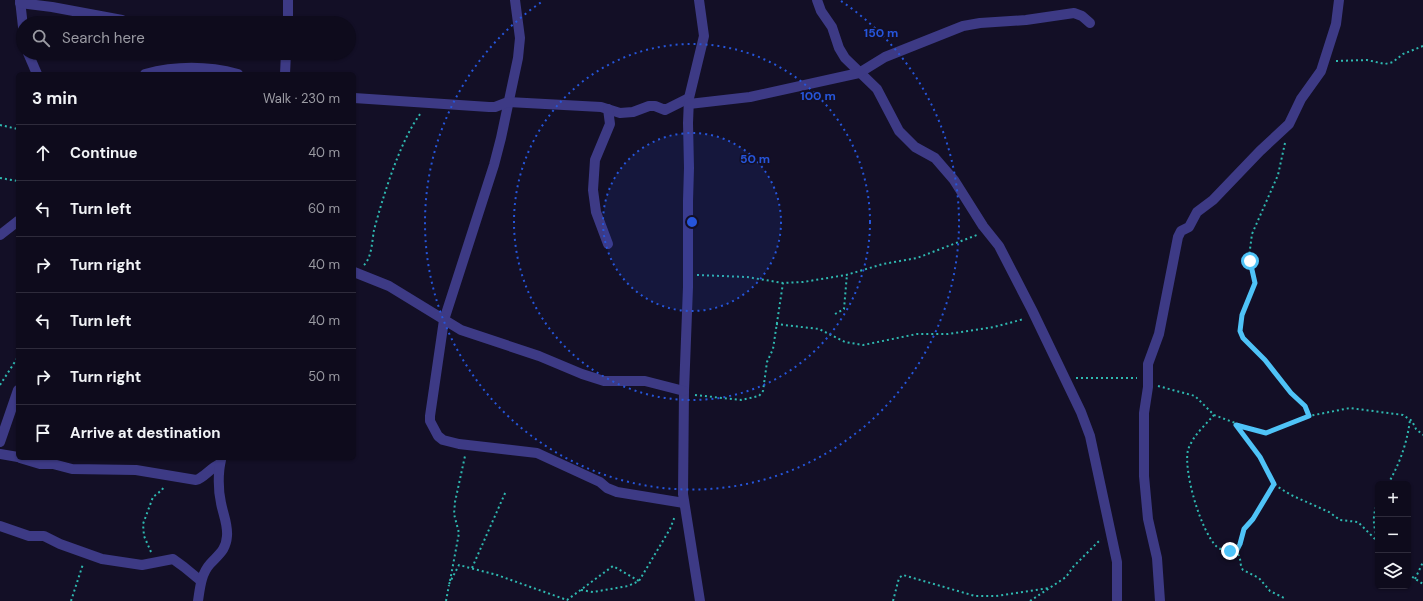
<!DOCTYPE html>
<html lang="en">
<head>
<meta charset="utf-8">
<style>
  :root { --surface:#0e0b1c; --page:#171425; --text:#f1f3f6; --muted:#9b9ba3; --line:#2e2b3b }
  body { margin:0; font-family:"DM Sans",sans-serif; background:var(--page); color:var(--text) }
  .controls { position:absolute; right:12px; bottom:12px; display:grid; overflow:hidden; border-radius:6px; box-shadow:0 1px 3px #0004 }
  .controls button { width:36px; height:36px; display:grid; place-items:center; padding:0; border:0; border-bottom:1px solid var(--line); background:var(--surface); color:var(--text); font:20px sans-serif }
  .stop { position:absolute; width:12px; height:12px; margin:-9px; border:3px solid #4fc3f7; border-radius:50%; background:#fff }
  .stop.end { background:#4fc3f7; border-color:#fff; box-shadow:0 1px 4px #0008 }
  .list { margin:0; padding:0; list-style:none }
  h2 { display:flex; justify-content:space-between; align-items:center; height:52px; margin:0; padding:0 16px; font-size:17px }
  h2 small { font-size:13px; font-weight:400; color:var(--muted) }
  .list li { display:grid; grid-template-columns:26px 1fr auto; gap:12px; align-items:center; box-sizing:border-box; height:56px; padding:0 16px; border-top:1px solid var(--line) }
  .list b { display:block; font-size:15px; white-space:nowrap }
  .list em { font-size:13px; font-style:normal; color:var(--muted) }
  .icon { flex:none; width:22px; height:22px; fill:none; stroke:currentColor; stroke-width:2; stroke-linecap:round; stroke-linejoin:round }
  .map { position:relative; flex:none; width:1423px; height:601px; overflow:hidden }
  .search { position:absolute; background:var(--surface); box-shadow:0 1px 3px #0004; left:16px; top:16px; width:340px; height:44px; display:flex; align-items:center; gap:10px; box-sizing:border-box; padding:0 14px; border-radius:22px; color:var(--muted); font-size:15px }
  .panel { position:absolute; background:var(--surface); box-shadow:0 1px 3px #0004; left:16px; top:72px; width:340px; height:388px; border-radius:6px }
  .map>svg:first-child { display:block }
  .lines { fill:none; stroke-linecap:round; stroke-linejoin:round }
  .path { stroke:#2fb8b0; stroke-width:2; stroke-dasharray:2 3; stroke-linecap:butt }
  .street { stroke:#3d3a85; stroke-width:10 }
  .route { stroke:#4fc3f7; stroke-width:5 }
  .ring { fill:none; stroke:#2655da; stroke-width:2; stroke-dasharray:2 4 }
  .centre { fill:#2655da; stroke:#130f26; stroke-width:2 }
  .ring-label { font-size:12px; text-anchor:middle; font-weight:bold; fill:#2655da; stroke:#130f26; stroke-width:3; stroke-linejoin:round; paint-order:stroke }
</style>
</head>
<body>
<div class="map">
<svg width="1423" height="601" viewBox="0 0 1423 601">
  <rect width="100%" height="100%" fill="#130f26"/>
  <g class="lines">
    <!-- path -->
    <g class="path">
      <polyline points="1336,61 1367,60 1385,64 1393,62 1403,54 1423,46"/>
      <polyline points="0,125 18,129"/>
      <polyline points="1285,143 1278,175 1252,234 1249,257 1255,283 1242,315 1240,331 1243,338 1265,360 1291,393 1305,406 1309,416"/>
      <polyline points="0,178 18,181"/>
      <path d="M364,265c8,-8 8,-24 10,-35 9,-33 26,-90 47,-117"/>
      <polyline points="697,275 747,277 783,283 803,282 846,275 883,264 917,258 977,235"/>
      <polyline points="835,314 844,309 847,274"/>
      <polyline points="776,324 819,329 845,342 863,345 917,334 948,334 994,327 1024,319"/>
      <polyline points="1076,378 1137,378"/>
      <polyline points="0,385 18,357"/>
      <polyline points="1158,386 1195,396 1214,415 1262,433 1268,432 1309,416 1350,408 1403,415 1412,421 1416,429 1423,435"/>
      <polyline points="695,395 741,400 759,396 763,391 767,362 773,349 783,283"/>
      <path d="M1214,415c-9,10 -22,22 -26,35 -5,21 13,82 29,97 6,5 15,1 20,6 5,5 2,12 6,17l16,8 11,13 16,8"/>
      <polyline points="1237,426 1251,447 1260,457 1272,482 1278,487 1291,495 1329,512 1340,520 1358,522 1378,542"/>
      <path d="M1388,484c12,-21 19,-41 22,-64"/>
      <path d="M1378,502c-6,13 -5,24 0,38"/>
      <polyline points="1236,551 1240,544 1244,529 1253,519 1274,484"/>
      <polyline points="151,552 144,536 143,524 153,497 162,490 164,486"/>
      <polyline points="472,568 506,491"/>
      <polyline points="1408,574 1423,584"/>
      <polyline points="1415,579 1423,562"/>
      <polyline points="450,581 459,533 454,514 455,502 465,456"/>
      <polyline points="449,584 459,565 497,575 567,600 613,566 639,581"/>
      <polyline points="581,590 593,592 628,586 639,581 670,529 675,516"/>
      <polyline points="71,601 83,564"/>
      <polyline points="446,601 449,585"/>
      <polyline points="893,601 899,578 903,575 975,596 996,596 1049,588"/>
      <polyline points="1030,601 1066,577 1073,567 1101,539"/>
    </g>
    <!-- street -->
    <g class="street">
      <polyline points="20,0 23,27"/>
      <polyline points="515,0 520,38 518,58 501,138 494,165 444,320 430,416 430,421 438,436 443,440 459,444 537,453 600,482 607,488 617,492 684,503"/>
      <polyline points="699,0 704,36 689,98 688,123 689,168 688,201 688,287 684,391 683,494 700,601"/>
      <polyline points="817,0 821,11 832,27 839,48 845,58 877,89 899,131 915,147 935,158 954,180 983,226 999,246 1032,310 1081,412 1090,436 1117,562 1117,601"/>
      <polyline points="20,3 52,7 122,20"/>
      <polyline points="288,23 288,0"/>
      <polyline points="28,53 37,74"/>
      <path d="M145,74c30,-8 63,-8 93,0"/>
      <polyline points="285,74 286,53"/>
      <polyline points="354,98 489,107 495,107 508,102 601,107 620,113 633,112 649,106 655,106 665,110 689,98"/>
      <polyline points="689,104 750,97 859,73 885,57 963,26 980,23 1026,20 1074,13 1082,16 1090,23"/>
      <polyline points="0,235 18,221"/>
      <polyline points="608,244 596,212 593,190 595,160 610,124 608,109"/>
      <polyline points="354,272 389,286 461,330 539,356 582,374 604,381 645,381 684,391"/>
      <polyline points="0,442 18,390"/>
      <polyline points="0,454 18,457"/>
      <path d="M20,458l20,6h13l19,5 64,1 60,10c8,-2 14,-12 24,-16"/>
      <polyline points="0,526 29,536 44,536 60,544 102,559 142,565 173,559 184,567 201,581"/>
      <path d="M198,601c2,-13 3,-27 12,-37 9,-10 16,-14 17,-28 1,-12 -4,-22 -6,-33 -3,-13 -3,-31 0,-43"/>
      <polyline points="1160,601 1157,558 1148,519 1144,476 1144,413 1148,387 1148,364 1159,334 1178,237 1181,231 1189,227 1197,212 1213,200 1260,151 1289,124 1301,99 1321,71 1336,24 1339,0"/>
    </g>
  </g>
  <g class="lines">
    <!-- route -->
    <polyline class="route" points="1230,551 1236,552 1240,544 1244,529 1253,519 1274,484 1260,457 1236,425 1266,433 1309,416 1305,406 1291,393 1265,360 1243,338 1240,331 1242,315 1255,283 1250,261"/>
  </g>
  <!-- distance rings -->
  <circle cx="692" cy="222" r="89" fill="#2655da" fill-opacity=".12"/>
  <g class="ring">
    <circle cx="692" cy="222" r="89"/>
    <circle cx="692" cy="222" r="178"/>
    <path d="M841 1A267 267 0 1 1 543 1"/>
  </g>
  <circle cx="692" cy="222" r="6" class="centre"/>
  <g class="ring-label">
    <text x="881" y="37">150 m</text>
    <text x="818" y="100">100 m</text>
    <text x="755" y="163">50 m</text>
  </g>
</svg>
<div class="controls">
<button>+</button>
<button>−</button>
<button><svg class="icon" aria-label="layers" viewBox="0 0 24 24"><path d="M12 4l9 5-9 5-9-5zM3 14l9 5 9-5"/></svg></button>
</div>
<div class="stop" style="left:1250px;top:261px"></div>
<div class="stop end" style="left:1230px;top:551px"></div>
<div class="search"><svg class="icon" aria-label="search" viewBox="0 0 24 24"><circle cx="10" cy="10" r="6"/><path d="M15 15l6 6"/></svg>Search here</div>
<section class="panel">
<h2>3 min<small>Walk · 230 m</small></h2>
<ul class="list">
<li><svg class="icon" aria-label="ahead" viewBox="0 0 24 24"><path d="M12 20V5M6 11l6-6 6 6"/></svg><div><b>Continue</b></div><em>40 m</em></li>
<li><svg class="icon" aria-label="left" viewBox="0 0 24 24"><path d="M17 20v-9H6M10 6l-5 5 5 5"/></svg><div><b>Turn left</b></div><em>60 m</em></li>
<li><svg class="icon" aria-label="right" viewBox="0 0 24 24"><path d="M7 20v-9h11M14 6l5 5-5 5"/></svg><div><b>Turn right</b></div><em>40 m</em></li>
<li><svg class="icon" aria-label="left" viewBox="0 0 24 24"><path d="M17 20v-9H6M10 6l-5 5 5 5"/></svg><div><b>Turn left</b></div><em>40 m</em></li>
<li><svg class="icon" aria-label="right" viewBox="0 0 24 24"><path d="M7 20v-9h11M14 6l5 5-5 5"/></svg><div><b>Turn right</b></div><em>50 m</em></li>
<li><svg class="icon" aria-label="arrive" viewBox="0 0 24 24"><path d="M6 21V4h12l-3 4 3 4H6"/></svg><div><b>Arrive at destination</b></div></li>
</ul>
</section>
</div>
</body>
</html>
